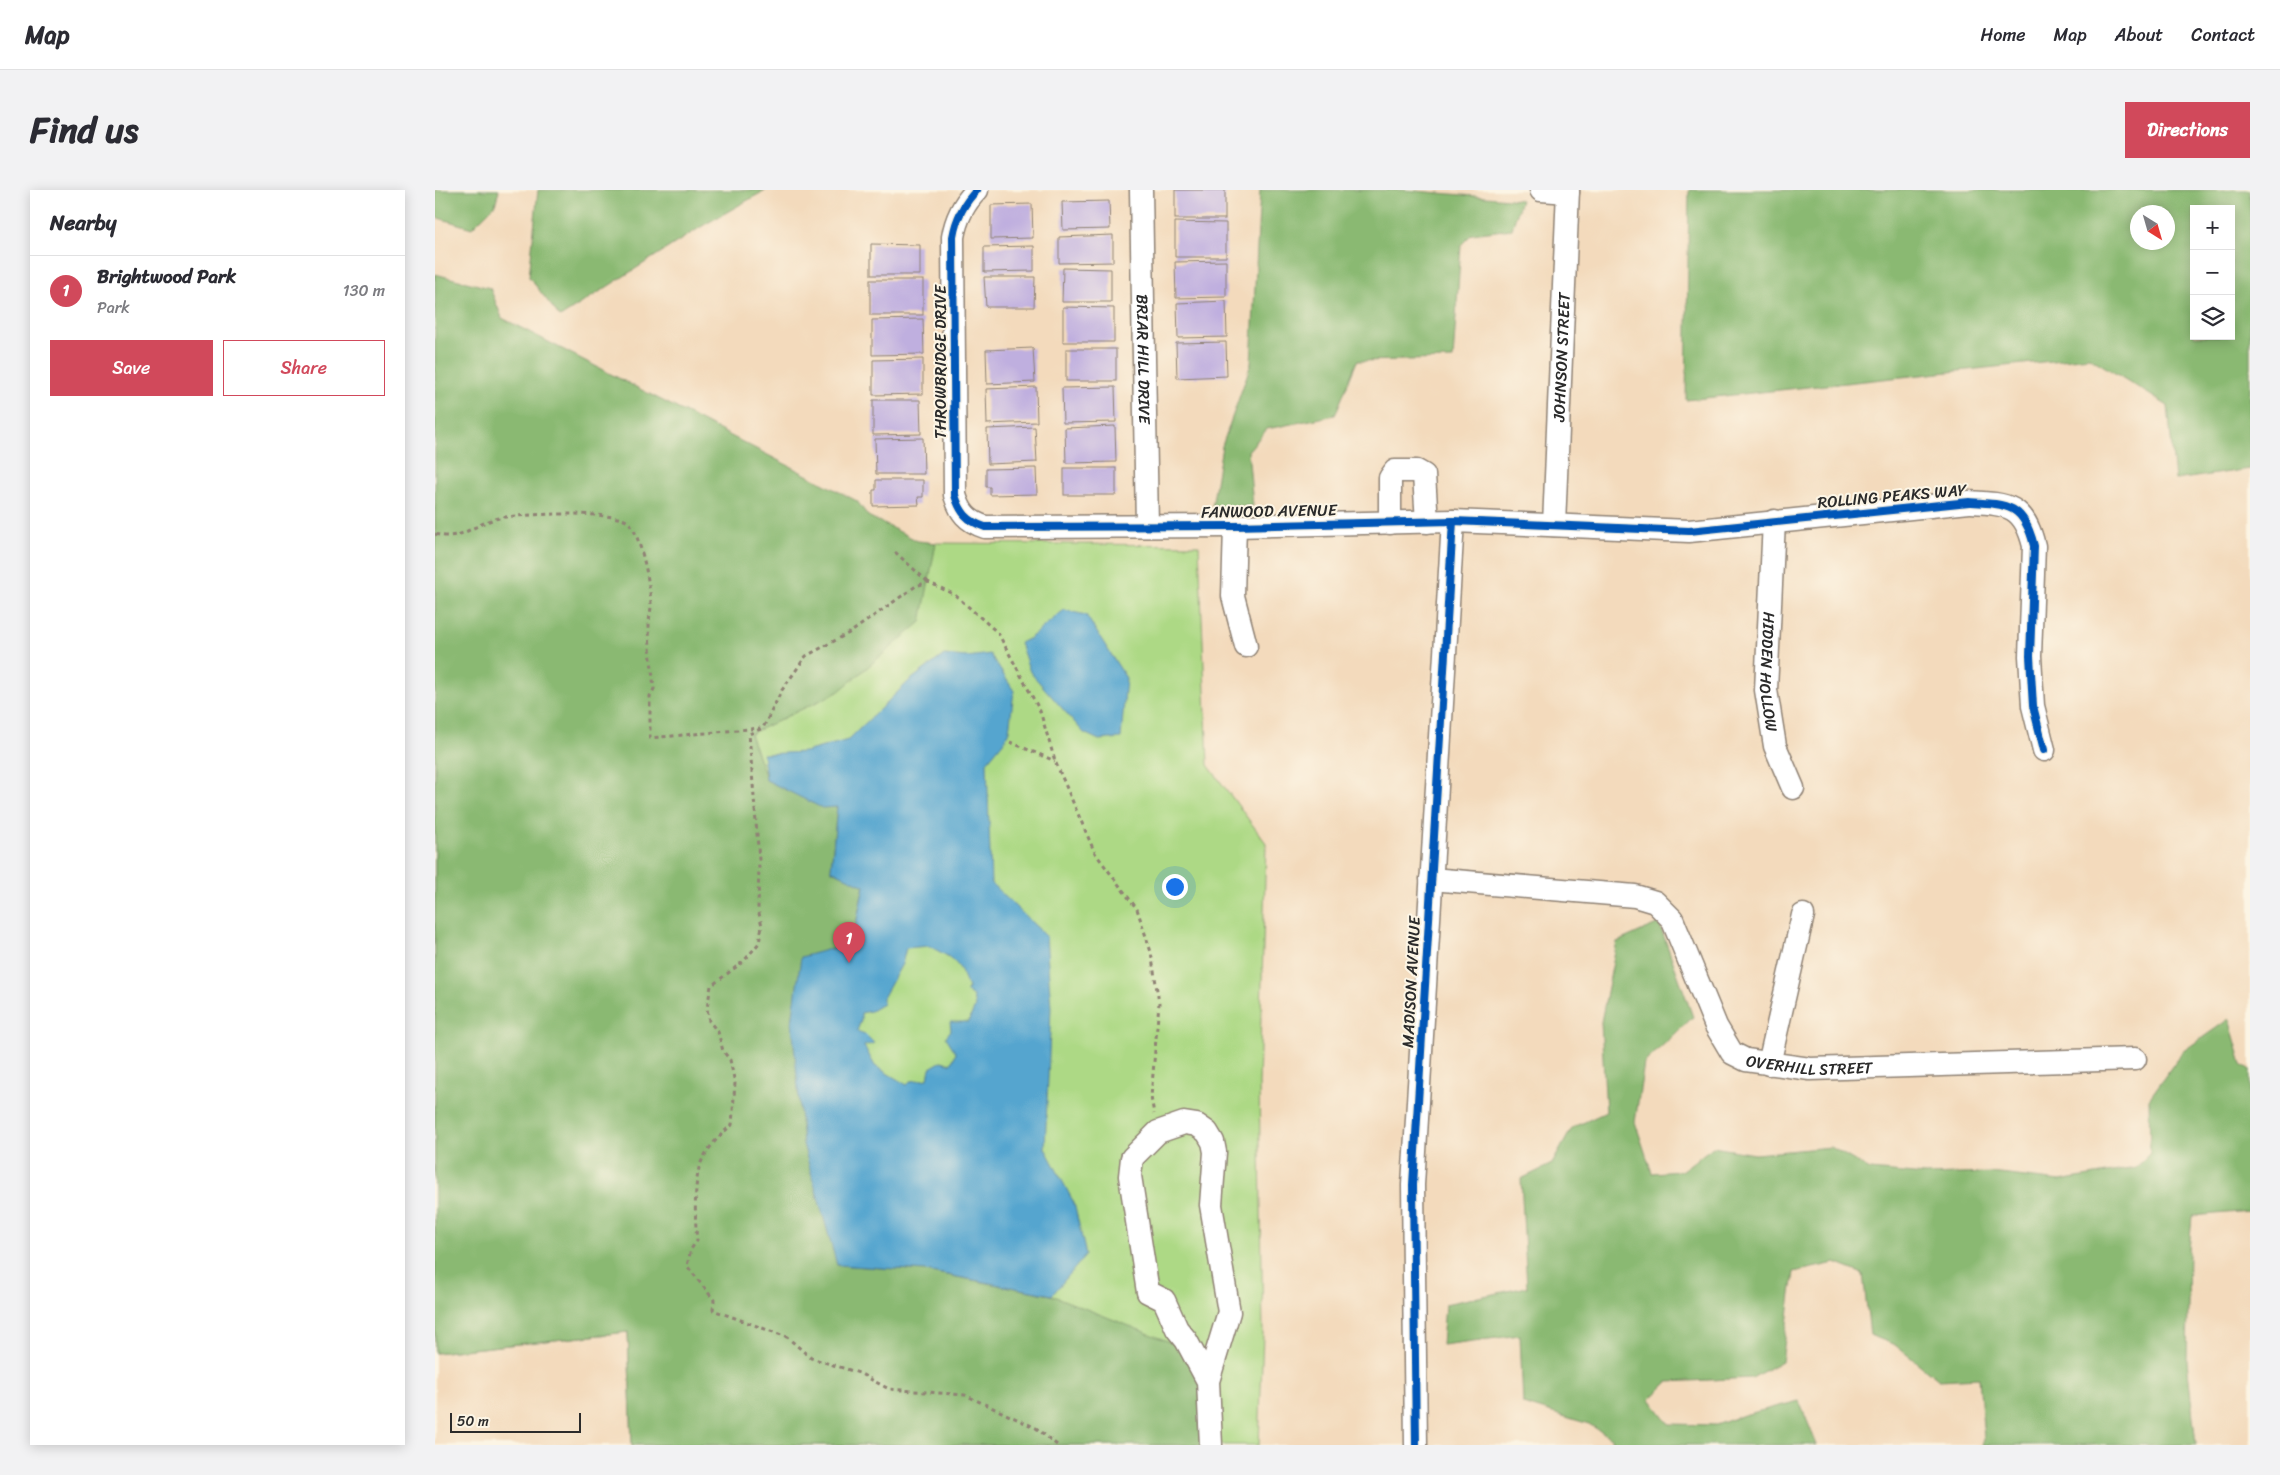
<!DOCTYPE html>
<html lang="en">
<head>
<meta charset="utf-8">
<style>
  :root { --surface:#fff; --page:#f2f2f3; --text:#2b2b33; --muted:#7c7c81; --line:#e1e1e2; --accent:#d1495b }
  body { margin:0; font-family:Sriracha,sans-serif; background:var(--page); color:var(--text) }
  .controls { position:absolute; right:15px; top:15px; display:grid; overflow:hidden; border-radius:0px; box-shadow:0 2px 12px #0003 }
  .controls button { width:45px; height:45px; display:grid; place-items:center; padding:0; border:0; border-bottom:1px solid var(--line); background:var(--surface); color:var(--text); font:25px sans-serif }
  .compass { position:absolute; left:1695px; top:15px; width:45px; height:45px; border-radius:50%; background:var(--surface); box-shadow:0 2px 12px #0003; rotate:143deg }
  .scale { position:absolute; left:15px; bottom:12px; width:131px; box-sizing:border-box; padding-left:5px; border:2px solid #2b2b2b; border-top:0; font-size:14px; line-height:18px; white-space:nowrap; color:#2b2b2b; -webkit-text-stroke:4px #fcf5e5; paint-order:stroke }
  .you { position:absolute; left:739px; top:696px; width:18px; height:18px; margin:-12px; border:4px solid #fff; border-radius:50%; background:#1a73e8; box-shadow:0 0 0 8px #1a73e833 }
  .badge { display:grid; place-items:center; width:32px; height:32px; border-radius:50%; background:var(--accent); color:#fff; font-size:16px; font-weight:700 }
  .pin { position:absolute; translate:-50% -41px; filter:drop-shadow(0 1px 2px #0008) }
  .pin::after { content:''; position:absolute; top:26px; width:18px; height:15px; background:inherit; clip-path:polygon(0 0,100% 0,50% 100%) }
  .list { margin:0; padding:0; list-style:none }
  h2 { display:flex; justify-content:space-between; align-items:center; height:65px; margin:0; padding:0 20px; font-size:21px }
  h2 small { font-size:16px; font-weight:400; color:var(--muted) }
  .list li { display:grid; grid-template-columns:32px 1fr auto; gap:15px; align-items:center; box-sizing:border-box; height:70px; padding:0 20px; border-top:1px solid var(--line) }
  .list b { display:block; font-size:19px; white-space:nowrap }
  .list p { margin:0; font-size:16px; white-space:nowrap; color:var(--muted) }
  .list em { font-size:16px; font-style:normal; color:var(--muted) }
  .actions { display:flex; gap:10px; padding:15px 20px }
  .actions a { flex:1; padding:11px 0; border:1px solid var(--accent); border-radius:0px; text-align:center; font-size:18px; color:var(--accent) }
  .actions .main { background:var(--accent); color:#fff }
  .icon { flex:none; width:28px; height:28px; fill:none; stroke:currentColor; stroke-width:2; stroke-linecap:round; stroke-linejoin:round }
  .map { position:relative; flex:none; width:1815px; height:1255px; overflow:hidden; border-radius:0px }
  header { display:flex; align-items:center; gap:30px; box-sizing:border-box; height:70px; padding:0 25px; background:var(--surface); border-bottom:1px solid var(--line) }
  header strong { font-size:24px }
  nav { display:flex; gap:28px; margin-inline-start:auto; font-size:18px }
  .intro { display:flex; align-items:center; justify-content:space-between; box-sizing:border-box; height:120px; padding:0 30px }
  h1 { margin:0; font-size:35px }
  .button { padding:12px 22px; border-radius:0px; background:var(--accent); color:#fff; font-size:18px; font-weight:700 }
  main { display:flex; gap:30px; padding:0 30px }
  aside { flex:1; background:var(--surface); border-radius:0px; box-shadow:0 2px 12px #0003 }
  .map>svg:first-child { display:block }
  .green { fill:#add985; stroke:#6c8258 }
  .forest { fill:#8ab972; stroke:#5a724e; fill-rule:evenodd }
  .water { fill:#55a5cf; stroke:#40687d; fill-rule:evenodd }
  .building { fill:#bfafdf }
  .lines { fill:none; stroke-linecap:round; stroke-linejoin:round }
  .minor-casing { stroke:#8f8274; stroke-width:25 }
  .path { stroke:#8f8274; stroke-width:3; stroke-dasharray:4 4; stroke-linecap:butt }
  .minor { stroke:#fff; stroke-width:22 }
  .cycleway-casing { stroke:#fcf5e5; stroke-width:11 }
  .cycleway { stroke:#0057b8; stroke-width:8 }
  .labels { text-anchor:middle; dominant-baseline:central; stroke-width:4; stroke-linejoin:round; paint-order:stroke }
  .street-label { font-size:16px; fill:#2b2b2b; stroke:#fcf5e5 }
</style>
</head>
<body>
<header>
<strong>Map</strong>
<nav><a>Home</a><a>Map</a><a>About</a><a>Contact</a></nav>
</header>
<div class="intro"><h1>Find us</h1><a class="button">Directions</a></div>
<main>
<aside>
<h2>Nearby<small></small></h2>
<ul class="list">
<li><span class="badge">1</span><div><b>Brightwood Park</b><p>Park</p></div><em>130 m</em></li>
</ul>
<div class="actions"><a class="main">Save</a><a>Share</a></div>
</aside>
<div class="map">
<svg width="1815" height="1255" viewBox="0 0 1815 1255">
  <rect width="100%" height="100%" fill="#fcf5e5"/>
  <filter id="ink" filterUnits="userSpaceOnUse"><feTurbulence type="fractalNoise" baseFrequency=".02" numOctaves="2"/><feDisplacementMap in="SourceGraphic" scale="10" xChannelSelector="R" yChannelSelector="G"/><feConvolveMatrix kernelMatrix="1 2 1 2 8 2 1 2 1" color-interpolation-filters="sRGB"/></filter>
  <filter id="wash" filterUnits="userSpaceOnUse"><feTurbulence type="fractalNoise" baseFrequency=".0096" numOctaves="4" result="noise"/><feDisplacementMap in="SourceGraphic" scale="20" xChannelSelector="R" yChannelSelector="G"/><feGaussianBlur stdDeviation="1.12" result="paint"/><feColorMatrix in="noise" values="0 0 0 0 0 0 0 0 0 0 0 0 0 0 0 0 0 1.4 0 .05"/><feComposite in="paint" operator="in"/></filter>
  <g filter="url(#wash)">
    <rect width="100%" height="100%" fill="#f3dabc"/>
    <!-- green -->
    <polygon class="green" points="0,314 501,353 764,355 773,575 831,653 824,893 828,1144 824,1255 197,1255 193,1142 0,1163"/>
    <!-- forest -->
    <g class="forest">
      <polygon points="0,0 64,0 60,15 37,38 0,27"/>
      <polygon points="103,0 331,0 269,35 125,127 94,87"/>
      <polygon points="825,0 969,0 1086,10 1077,39 1037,44 1026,55 1018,169 922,171 900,225 832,239 813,261 818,316 777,317 787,256 816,174"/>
      <path d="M1254,0h561v279l-75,11 -7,-74 -79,-49 -403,43zM1759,19h37v127h-37zM1702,22h30v30h-30z"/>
      <polygon points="0,84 55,98 67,128 422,311 433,326 483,351 501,353 486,432 403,502 315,544 332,590 402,617 396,680 429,695 417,753 402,1075 491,1081 616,1105 750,1158 773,1191 776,1255 197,1255 193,1142 0,1163"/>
      <polygon points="1224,733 1258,827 1209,873 1200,932 1217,983 1246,981 1278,957 1320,964 1396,957 1435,980 1490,985 1556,983 1625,991 1701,978 1715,963 1714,909 1747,862 1794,829 1807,874 1815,880 1815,1021 1757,1026 1754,1061 1752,1171 1761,1255 1547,1255 1549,1249 1544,1188 1504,1190 1460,1155 1435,1145 1428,1084 1400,1073 1359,1082 1347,1171 1317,1188 1233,1192 1215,1209 1234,1234 1281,1235 1309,1225 1364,1211 1382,1255 1177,1255 1176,1248 1154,1234 1088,1214 1085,1145 1007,1155 1010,1114 1092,1097 1086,989 1117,974 1137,938 1171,922 1166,832 1182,752"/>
    </g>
    <!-- water -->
    <g class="water">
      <polygon points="629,420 651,425 691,488 686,548 664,550 649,543 595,482 585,453 595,448"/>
      <path d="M555,464l24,37 -5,40 -4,9 -18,22 4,121 55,53 5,72 -6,140 29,55 12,52 -34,40 -126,-24 -89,-6 -34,-121 -11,-122 9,-65 51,-14 12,-57 -33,-16 6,-63 -15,1 -56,-28 -3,-26 42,-2 43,-12 61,-59 35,-26 23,2zM494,756c24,13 30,14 39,42l-2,3 7,5 2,11 -7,15h-18l1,8 -5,7 10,16 -5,11 -9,-3 -12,7 -2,11 -17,2 -4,4 -32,-19 -11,-20 10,-3 -9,-9 -8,-3 4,-11v-7l10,-2 12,-7v-6l19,-34 4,-16z"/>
    </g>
    <g id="blocks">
      <!-- building -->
      <g class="building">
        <rect x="740" y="0" width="50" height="29"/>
        <polygon points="674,11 675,39 628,40 627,12"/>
        <polygon points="597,14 598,48 556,49 556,15"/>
        <polygon points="740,32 791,33 791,67 740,67"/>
        <polygon points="678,45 678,72 624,73 624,47"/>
        <polygon points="436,54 485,55 485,85 436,85"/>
        <polygon points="599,56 599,81 549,82 549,57"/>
        <polygon points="791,71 791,107 741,108 740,72"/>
        <polygon points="628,78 676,79 676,112 627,112"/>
        <polygon points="549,87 600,87 599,117 551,117"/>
        <rect x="435" y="90" width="53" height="35"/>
        <polygon points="791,111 792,147 743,148 742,113"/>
        <polygon points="628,117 679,118 679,152 628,152"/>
        <polygon points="488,129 489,164 437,165 437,130"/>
        <polygon points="791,152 792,186 742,188 741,153"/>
        <polygon points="598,158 600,192 552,194 551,160"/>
        <rect x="631" y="159" width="50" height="32"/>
        <polygon points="488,169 488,204 438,205 438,170"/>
        <polygon points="601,197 602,232 552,234 551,199"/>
        <polygon points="680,197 681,232 628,233 627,198"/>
        <polygon points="438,210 485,210 486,244 438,245"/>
        <polygon points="680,236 681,272 631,273 630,238"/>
        <polygon points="600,237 602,272 553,274 552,239"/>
        <polygon points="488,248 489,284 441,284 440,249"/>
        <polygon points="601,278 602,304 555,305 555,297 551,297 551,279"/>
        <rect x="629" y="278" width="52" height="27"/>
        <polygon points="441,290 488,290 488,307 483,307 484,315 438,316 438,300 441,300"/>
      </g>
    </g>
  </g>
  <g filter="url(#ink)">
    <use href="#blocks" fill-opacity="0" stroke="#8f8274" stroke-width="1"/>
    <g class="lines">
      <defs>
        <g id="minor">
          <path d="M542,0c-13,13 -21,29 -24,47l2,258c5,17 12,26 30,32l250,-1 218,-5 236,10 280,-29c38,2 55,2 65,44l-4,110 3,50 11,44"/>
          <path id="s1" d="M706,0l6,336"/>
          <polyline points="1106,0 1133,2"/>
          <path id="s2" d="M1339,331l-8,169 9,56 18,42"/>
          <polyline points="955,333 955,288 960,281 982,281 989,285 992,332"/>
          <path id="s3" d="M1119,335l14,-335"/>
          <polyline points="800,336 798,406 811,456"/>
          <path id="s4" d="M996,689l204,17 20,6 17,17 44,107 16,27 14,7 64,9 325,-10"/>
          <polyline points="1334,874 1368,725"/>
          <polyline points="773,1191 751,1150 742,1139 729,1110 713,1102 695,986 697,968 723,942 749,933 762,935 772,942 778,952 780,962 776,1015 794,1122 773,1191 776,1255"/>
          <polyline points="981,1255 978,995 1018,331"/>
        </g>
      </defs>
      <!-- minor casing -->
      <use href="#minor" class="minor-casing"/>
      <!-- path -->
      <g class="path">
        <path d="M0,344c27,8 39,-11 64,-16 20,-4 113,-8 129,4 12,9 23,67 23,83 0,6 -2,13 -2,19 0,21 3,43 5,65l-4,7v42l110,-10"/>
        <polyline points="460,362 493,392"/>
        <polyline points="575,552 620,571"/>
        <path d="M622,1255l-21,-17 -71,-33 -76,-6 -30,-16 -48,-15 -24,-21 -74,-27 1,-10 -27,-34 4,-17 6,-8c-2,-21 -3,-52 2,-73 4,-15 21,-34 33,-43l3,-42 -5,-23 -7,-9 -5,-19 -9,-11 -2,-13 4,-22 33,-25 15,-18 3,-17 -4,-17 1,-49 -10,-126 14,-6 19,-38 24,-34 45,-24 65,-46 12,-4 27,13 43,38 42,78 15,50 40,92 42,56 14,43 8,51 -8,94 3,17"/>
      </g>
      <!-- minor -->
      <use href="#minor" class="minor"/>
      <defs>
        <g id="cycleway">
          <path d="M542,0c-13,13 -21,29 -24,47l2,258c5,17 12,26 30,32l250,-1 218,-5 236,10 280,-29c38,2 55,2 65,44l-4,110 3,50 11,44"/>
          <polyline points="981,1255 978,995 1018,331"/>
        </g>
      </defs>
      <!-- cycleway casing -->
      <use href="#cycleway" class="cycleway-casing"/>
      <!-- cycleway -->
      <use href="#cycleway" class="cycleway"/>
    </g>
  </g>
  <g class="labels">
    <!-- street labels -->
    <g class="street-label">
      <text stroke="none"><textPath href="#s1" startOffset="169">BRIAR HILL DRIVE</textPath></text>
      <text stroke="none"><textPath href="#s3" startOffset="168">JOHNSON STREET</textPath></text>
      <text transform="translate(505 172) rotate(-90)">THROWBRIDGE DRIVE</text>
      <text transform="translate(1457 306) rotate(-5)">ROLLING PEAKS WAY</text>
      <text transform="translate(834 321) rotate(-1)">FANWOOD AVENUE</text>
      <text stroke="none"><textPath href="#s2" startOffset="151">HIDDEN HOLLOW</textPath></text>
      <text transform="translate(976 792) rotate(-87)">MADISON AVENUE</text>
      <text stroke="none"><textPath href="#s4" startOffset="476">OVERHILL STREET</textPath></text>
    </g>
  </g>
</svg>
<div class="controls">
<button>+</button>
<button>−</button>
<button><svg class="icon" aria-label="layers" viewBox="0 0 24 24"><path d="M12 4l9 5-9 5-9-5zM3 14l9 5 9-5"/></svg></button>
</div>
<svg class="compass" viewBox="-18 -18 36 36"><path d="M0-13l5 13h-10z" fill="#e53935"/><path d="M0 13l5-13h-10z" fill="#7c7c81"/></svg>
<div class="scale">50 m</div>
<div class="you"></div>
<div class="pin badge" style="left:414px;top:773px">1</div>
</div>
</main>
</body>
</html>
